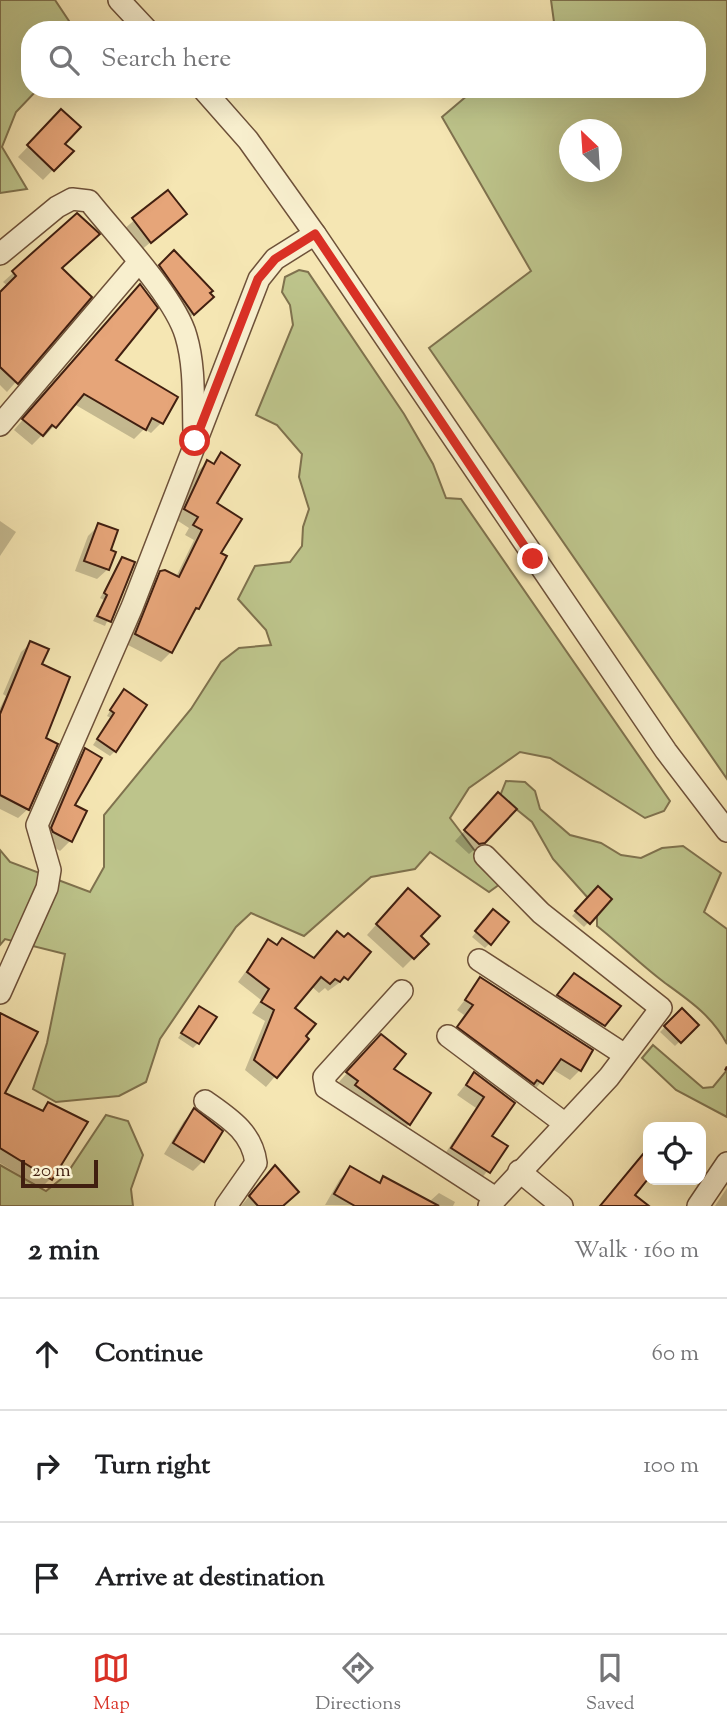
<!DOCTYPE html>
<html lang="en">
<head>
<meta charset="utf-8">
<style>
  :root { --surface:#fff; --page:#f6f6f6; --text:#202124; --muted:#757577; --line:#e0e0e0; --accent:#d93025 }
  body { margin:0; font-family:"Sorts Mill Goudy",serif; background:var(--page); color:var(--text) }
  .controls { position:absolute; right:21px; bottom:21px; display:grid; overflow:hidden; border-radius:14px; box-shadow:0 7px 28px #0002 }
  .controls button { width:63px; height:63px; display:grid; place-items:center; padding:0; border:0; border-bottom:2px solid var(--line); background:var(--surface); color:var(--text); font:35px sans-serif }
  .compass { position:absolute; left:559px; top:119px; width:63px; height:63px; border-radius:50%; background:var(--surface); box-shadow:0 7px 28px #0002; rotate:335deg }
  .scale { position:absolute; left:21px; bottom:18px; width:77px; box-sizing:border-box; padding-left:7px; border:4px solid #411f10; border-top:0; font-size:19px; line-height:24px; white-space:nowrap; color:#411f10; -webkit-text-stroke:5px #f8efce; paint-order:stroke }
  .stop { position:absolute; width:21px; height:21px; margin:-16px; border:5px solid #d93025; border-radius:50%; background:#fff }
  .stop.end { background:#d93025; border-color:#fff; box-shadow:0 2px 7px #0008 }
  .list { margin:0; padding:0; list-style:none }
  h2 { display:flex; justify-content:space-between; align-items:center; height:91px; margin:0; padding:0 28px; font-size:30px }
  h2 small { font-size:23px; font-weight:400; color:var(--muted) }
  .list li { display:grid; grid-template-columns:46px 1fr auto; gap:21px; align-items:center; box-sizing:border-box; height:112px; padding:0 28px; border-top:2px solid var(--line) }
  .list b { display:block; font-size:26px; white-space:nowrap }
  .list em { font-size:23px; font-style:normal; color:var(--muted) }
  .icon { flex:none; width:38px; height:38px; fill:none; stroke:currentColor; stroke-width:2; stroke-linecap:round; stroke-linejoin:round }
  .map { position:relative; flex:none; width:727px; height:1206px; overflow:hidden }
  .search { position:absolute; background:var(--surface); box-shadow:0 7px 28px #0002; left:21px; right:21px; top:21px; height:77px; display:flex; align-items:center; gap:18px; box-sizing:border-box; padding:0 24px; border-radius:28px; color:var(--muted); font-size:26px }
  .sheet { height:427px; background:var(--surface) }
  nav { display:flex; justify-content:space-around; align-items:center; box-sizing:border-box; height:98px; border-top:2px solid var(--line); background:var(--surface); font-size:19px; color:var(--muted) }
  nav a { display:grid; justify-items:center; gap:4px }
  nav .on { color:var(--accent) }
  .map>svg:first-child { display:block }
  .green { fill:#bdc48b; stroke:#7f724e; stroke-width:2; fill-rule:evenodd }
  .shadow { fill:#0003 }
  .building { fill:#e6a579; stroke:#411f10; stroke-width:2 }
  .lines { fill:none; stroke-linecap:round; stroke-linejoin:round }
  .minor-casing { stroke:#6e5139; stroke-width:24 }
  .path { stroke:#411f10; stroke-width:4.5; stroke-dasharray:5 3.5; stroke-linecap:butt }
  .minor { stroke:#f8efce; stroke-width:21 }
  .route { stroke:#d93025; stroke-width:9 }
</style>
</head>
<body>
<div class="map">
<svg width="727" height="1206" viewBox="0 0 727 1206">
  <rect width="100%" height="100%" fill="#f5e6b3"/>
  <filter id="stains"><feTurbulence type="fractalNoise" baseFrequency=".00286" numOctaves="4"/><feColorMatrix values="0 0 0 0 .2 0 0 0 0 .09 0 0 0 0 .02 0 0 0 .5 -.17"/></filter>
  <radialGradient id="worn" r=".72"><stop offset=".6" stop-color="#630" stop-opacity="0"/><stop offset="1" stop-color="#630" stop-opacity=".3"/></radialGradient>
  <!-- green -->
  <g class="green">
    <polygon points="0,0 55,0 75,30 30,30 30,89 38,89 16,112 2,147 27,189 0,193"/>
    <path d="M551,0h176v779l-298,-431 102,-77 -89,-154 33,-28h222v-59h-152l9,-8zM570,130h42v42h-42z"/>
    <polygon points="299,270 308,272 404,414 433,464 446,498 461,499 670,801 664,811 645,818 550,758 520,752 469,788 450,818 500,884 489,892 430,852 415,869 371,877 304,936 251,913 236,927 160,1039 146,1082 119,1096 56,1102 33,1089 47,1043 65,954 5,939 0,945 0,850 10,862 90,892 104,867 104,815 191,709 221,662 239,648 271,645 266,630 238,599 255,566 290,562 302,546 303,527 309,509 299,477 302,454 277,425 256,415 293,325 290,305 282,292 285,277"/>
    <path d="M506,781l19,1 10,9 5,18 30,26 31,8 20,12 20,3 21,-10 21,-2 38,27 -17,39 23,17v115c-15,-28 -37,-43 -62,-61 -23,-17 -45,-39 -68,-57v-18l-44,-49 -21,-37 -32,-26z"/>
    <polygon points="653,1045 703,1088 713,1087 727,1070 727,1117 676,1090 642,1058"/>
    <polygon points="106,1115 128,1121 143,1155 131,1189 133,1206 0,1206 0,1165 46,1191 66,1175"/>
  </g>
  <!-- shadow -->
  <g class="shadow">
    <polygon points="61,112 63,144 71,151 43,180 18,157"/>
    <polygon points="167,192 185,214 140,251 123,230"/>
    <polygon points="78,215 97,234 60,269 90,297 7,392 0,385 0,294 8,286 3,282"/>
    <polygon points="174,253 208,293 203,305 185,322 152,275"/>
    <polygon points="130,296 113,360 176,397 161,423 151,433 144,429 134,439 74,404 44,437 42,435 32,445 14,430"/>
    <polygon points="222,455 214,504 219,554 198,608 189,617 171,652 161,662 126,644 151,583 161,573 176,577 194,540 185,535 189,528 175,519 197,472 207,462 212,465"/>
    <polygon points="0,521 16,532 0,556"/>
    <polygon points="99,525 108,551 108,569 97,579 75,571 88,536"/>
    <polygon points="123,559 133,563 105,626 93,621 104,600 100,598"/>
    <polygon points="31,643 40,665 44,739 28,809 18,818 0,809 0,708 6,696 3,694 21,652"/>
    <polygon points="119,696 115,751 110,756 93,745 111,718 107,716"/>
    <polygon points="85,750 73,806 71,840 60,851 42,839 75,761"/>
    <polygon points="488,805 484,842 469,854 455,841"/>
    <polygon points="598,888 610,899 584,927 572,916"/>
    <polygon points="398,900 419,936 413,958 403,968 367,935"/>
    <polygon points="489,916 490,943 485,948 472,937"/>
    <polygon points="268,941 314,960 327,944 346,978 328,991 325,988 319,993 311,986 293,1008 307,1039 266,1087 245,1070 265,1021 252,1013 261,1000 238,982"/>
    <polygon points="481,979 580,1070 570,1080 552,1069 532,1093 449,1037 464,1015 457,1010"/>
    <polygon points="566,983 618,1006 596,1033 551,1003"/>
    <polygon points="199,1008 198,1043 193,1048 178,1038"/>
    <polygon points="682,1010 696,1025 675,1046 660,1032"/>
    <polygon points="0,1025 2,1093 41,1111 49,1104 50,1179 41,1188 0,1163"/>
    <polygon points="372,1045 392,1070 409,1124 400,1133 348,1095 350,1091 339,1082"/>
    <polygon points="474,1074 513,1103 489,1136 505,1147 479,1182 442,1158 476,1108 457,1095"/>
    <polygon points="195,1111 203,1161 193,1171 164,1154 184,1121"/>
    <polygon points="351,1168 378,1184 384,1178 429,1202 439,1193 455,1202 453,1206 325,1205 340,1179"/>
    <polygon points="265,1177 282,1206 241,1206"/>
    <polygon points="727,1188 727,1206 715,1206"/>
  </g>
  <!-- building -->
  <g class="building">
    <polygon points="61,109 81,127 65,144 74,151 54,171 27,145"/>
    <polygon points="168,190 187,214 151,243 132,218"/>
    <polygon points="77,213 100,234 62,268 92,297 18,384 0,367 0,292 16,276 12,271"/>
    <polygon points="174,250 213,291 210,293 214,297 194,315 159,265"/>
    <polygon points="140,284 158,308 116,360 178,397 163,424 152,418 146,430 84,394 56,428 52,425 43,436 22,419"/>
    <polygon points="221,452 240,465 217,503 242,519 221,553 227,556 199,609 196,608 172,653 135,634 160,571 165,570 179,577 202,530 193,525 198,517 184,509 207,460 214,464"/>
    <polygon points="98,523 118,530 111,550 116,552 109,570 84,561"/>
    <polygon points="122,557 135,562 111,622 97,616 107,595 104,593"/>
    <polygon points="30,641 49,649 42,664 70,677 46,738 58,744 29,810 0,795 0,714"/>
    <polygon points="124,689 147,705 116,752 97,739 114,713 110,710"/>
    <polygon points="85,748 102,758 75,805 87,811 72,842 53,832 51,828"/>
    <polygon points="498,792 517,809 485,843 479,844 464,830"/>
    <polygon points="598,886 612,899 590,924 575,911"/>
    <polygon points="408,888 440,916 421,936 429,944 414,959 376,924"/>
    <polygon points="493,909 509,922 491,945 475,931"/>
    <polygon points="337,931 344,937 348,933 371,952 348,980 344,977 340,982 335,979 330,984 321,977 295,1008 316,1024 306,1036 309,1039 277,1078 254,1060 274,1010 261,1002 269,989 247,972 268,939 277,945 282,938 314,958"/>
    <polygon points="574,973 621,1006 605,1026 557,995"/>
    <polygon points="480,977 593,1050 581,1071 561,1059 543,1084 537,1080 534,1084 457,1027 473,1005 465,1000"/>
    <polygon points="199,1006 217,1017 199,1044 181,1033"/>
    <polygon points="682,1008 699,1025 681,1043 664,1026"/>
    <polygon points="0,1013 38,1032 5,1093 43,1111 48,1102 88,1122 52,1180 0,1148"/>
    <polygon points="381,1034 406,1054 394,1069 431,1093 410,1125 355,1085 358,1081 346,1072"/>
    <polygon points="474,1072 515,1103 492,1136 508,1146 490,1173 451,1148 484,1097 466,1085"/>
    <polygon points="194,1108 223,1131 204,1162 173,1143"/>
    <polygon points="648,1148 648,1179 635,1195 649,1206 600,1206"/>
    <polygon points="275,1165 299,1192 283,1206 258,1206 249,1196"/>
    <polygon points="350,1166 380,1183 383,1176 439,1206 355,1206 334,1194"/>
  </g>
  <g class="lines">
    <defs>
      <g id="minor">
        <polyline points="119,0 147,30"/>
        <polyline points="203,89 248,140 315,234 666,751 727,831"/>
        <path d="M0,254l57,-47 15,-8 17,2c27,34 86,96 97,135 9,30 7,64 8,96"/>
        <polyline points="0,425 138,263"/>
        <polyline points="485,856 541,913 661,1008 609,1077 489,1206"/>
        <polyline points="479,960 625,1055"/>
        <polyline points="402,991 324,1077 326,1088 494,1197"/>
        <polyline points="0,993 47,888 50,870 37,825 132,607 259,279 275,259 315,234"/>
        <polyline points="448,1036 564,1123"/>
        <path d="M205,1101c24,17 47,31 51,62l-30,43"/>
        <polyline points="519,1171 562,1206"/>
        <polyline points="698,1206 727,1163"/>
      </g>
    </defs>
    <!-- minor casing -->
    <use href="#minor" class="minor-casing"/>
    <!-- path -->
    <polyline class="path" points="725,1068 727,1069"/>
    <!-- minor -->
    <use href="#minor" class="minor"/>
  </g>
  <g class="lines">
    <!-- route -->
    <polyline class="route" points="195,441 258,279 275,259 315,234 533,559"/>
  </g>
  <rect width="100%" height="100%" filter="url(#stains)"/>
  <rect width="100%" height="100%" fill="url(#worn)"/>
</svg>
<div class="controls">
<button><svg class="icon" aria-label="locate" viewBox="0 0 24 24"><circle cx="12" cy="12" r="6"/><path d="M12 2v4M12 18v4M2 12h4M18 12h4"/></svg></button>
</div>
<svg class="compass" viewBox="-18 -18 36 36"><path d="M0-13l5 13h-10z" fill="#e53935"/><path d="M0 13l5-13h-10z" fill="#757577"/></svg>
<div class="scale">20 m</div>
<div class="stop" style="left:195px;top:441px"></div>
<div class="stop end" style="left:533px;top:559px"></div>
<div class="search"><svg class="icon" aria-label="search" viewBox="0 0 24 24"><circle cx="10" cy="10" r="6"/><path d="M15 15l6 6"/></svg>Search here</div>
</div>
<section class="sheet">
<h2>2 min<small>Walk · 160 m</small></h2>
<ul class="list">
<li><svg class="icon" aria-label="ahead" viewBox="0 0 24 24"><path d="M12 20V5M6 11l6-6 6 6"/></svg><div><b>Continue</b></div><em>60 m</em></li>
<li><svg class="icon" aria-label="right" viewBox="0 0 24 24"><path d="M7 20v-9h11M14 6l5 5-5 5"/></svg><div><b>Turn right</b></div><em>100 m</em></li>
<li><svg class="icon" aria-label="arrive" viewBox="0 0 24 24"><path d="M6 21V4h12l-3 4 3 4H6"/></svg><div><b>Arrive at destination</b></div></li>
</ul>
</section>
<nav>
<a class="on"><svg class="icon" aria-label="map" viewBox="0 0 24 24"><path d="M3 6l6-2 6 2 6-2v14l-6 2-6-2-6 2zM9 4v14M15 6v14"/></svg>Map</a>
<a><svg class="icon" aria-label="directions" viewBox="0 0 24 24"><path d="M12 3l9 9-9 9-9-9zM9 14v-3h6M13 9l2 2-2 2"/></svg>Directions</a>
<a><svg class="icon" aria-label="saved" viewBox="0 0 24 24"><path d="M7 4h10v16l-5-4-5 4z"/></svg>Saved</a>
</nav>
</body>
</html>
